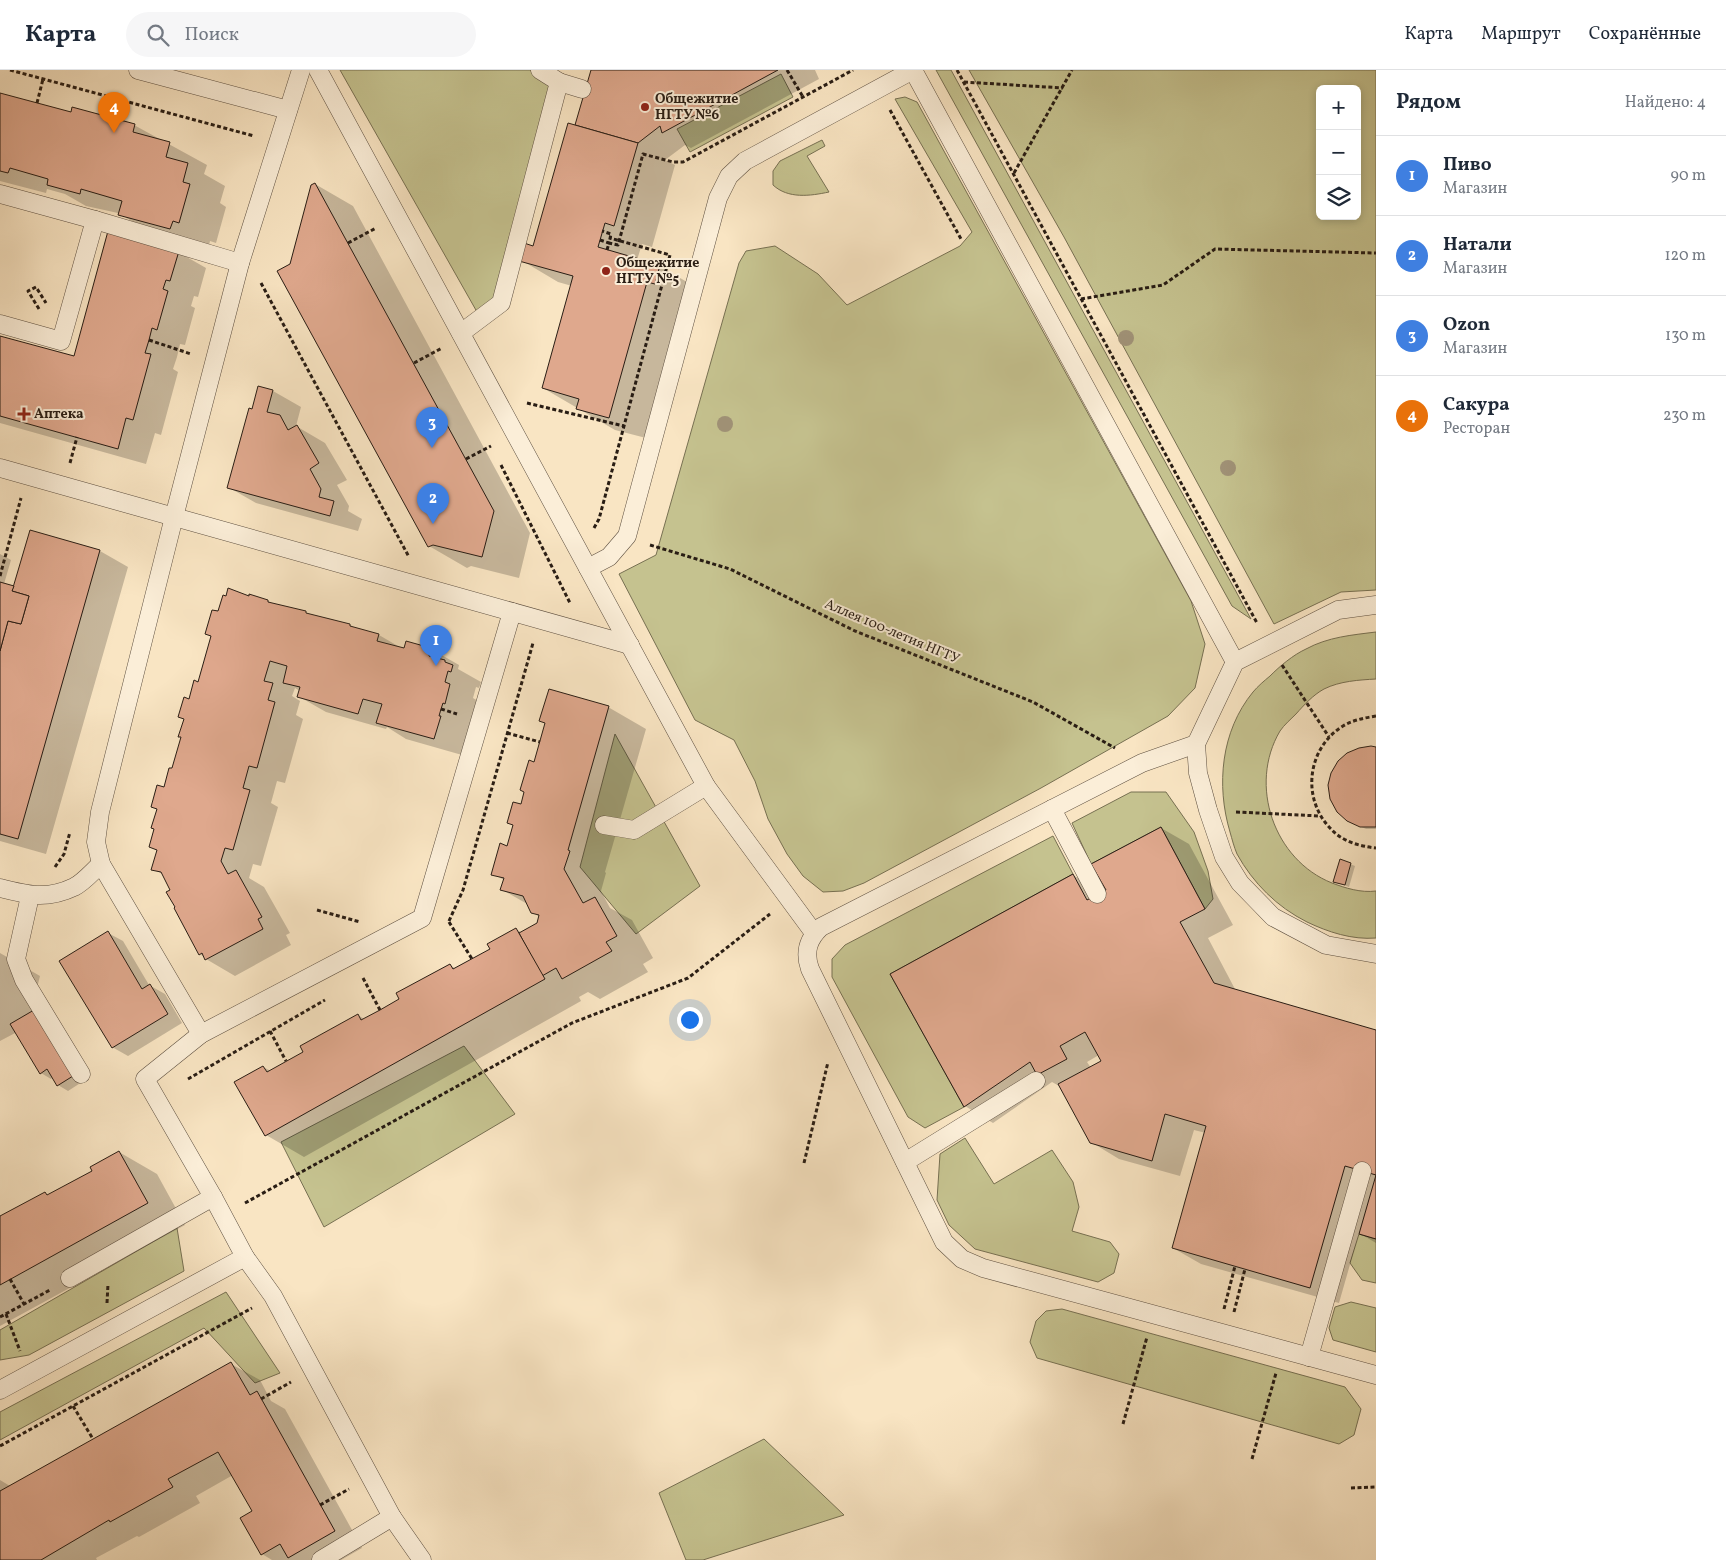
<!DOCTYPE html>
<html lang="ru">
<head>
<meta charset="utf-8">
<style>
  :root { --surface:#fff; --page:#f6f6f7; --text:#1f2937; --muted:#747a83; --line:#e0e1e3; --accent:#db2777 }
  body { margin:0; font-family:Vollkorn,serif; background:var(--page); color:var(--text) }
  .controls { position:absolute; right:15px; top:15px; display:grid; overflow:hidden; border-radius:8px; box-shadow:0 2px 8px #0003 }
  .controls button { width:45px; height:45px; display:grid; place-items:center; padding:0; border:0; border-bottom:1px solid var(--line); background:var(--surface); color:var(--text); font:25px sans-serif }
  .you { position:absolute; left:689px; top:949px; width:18px; height:18px; margin:-12px; border:4px solid #fff; border-radius:50%; background:#1a73e8; box-shadow:0 0 0 8px #1a73e833 }
  .badge { display:grid; place-items:center; width:32px; height:32px; border-radius:50%; background:var(--accent); color:#fff; font-size:16px; font-weight:700 }
  .pin { position:absolute; translate:-50% -41px; filter:drop-shadow(0 1px 2px #0008) }
  .pin::after { content:''; position:absolute; top:26px; width:18px; height:15px; background:inherit; clip-path:polygon(0 0,100% 0,50% 100%) }
  .list { margin:0; padding:0; list-style:none }
  h2 { display:flex; justify-content:space-between; align-items:center; height:65px; margin:0; padding:0 20px; font-size:21px }
  h2 small { font-size:16px; font-weight:400; color:var(--muted) }
  .list li { display:grid; grid-template-columns:32px 1fr auto; gap:15px; align-items:center; box-sizing:border-box; height:80px; padding:0 20px; border-top:1px solid var(--line) }
  .list b { display:block; font-size:19px; white-space:nowrap }
  .list p { margin:0; font-size:16px; white-space:nowrap; color:var(--muted) }
  .list em { font-size:16px; font-style:normal; color:var(--muted) }
  .icon { flex:none; width:28px; height:28px; fill:none; stroke:currentColor; stroke-width:2; stroke-linecap:round; stroke-linejoin:round }
  .map { position:relative; flex:none; width:1376px; height:1490px; overflow:hidden }
  header { display:flex; align-items:center; gap:30px; box-sizing:border-box; height:70px; padding:0 25px; background:var(--surface); border-bottom:1px solid var(--line) }
  header strong { font-size:24px }
  nav { display:flex; gap:28px; margin-inline-start:auto; font-size:18px }
  .search { width:350px; height:45px; background:var(--page); display:flex; align-items:center; gap:12px; box-sizing:border-box; padding:0 18px; border-radius:28px; color:var(--muted); font-size:19px }
  main { display:flex }
  aside { flex:1; background:var(--surface) }
  .map>svg:first-child { display:block }
  .green { fill:#c5c28f; stroke:#777052; fill-rule:evenodd }
  .shadow { fill:#0003; fill-rule:evenodd }
  .building { fill:#dfa88d; stroke:#291d14 }
  .lines { fill:none; stroke-linecap:round; stroke-linejoin:round }
  .lane-casing { stroke:#5d4f40; stroke-width:19 }
  .path { stroke:#291d14; stroke-width:3; stroke-dasharray:4 2.5; stroke-linecap:butt }
  .lane { stroke:#fbeed8; stroke-width:18 }
  .tree { fill:#a09277 }
  .poi-dot { fill:#8f2418; stroke:#fbeed8; stroke-width:2 }
  .labels { text-anchor:middle; dominant-baseline:central; stroke-width:4; stroke-linejoin:round; paint-order:stroke }
  .poi-label { font-size:14px; font-weight:bold; fill:#291d14; stroke:#fbeed8; text-anchor:start }
  .street-label { font-size:14px; fill:#291d14; stroke:#fbeed8 }
</style>
</head>
<body>
<header>
<strong>Карта</strong>
<div class="search"><svg class="icon" aria-label="search" viewBox="0 0 24 24"><circle cx="10" cy="10" r="6"/><path d="M15 15l6 6"/></svg>Поиск</div>
<nav><a>Карта</a><a>Маршрут</a><a>Сохранённые</a></nav>
</header>
<main>
<div class="map">
<svg width="1376" height="1490" viewBox="0 0 1376 1490">
  <rect width="100%" height="100%" fill="#f9e5c3"/>
  <filter id="stains"><feTurbulence type="fractalNoise" baseFrequency=".004" numOctaves="4"/><feColorMatrix values="0 0 0 0 .2 0 0 0 0 .09 0 0 0 0 .02 0 0 0 .5 -.17"/></filter>
  <radialGradient id="worn" r=".72"><stop offset=".6" stop-color="#630" stop-opacity="0"/><stop offset="1" stop-color="#630" stop-opacity=".3"/></radialGradient>
  <!-- green -->
  <g class="green">
    <polygon points="340,0 541,0 559,12 501,233 481,249"/>
    <polygon points="936,0 951,0 1251,549 1232,536"/>
    <path d="M969,0h407v520l-35,2 -67,32 -210,-387zM1320,19h37v127h-37z"/>
    <polygon points="781,4 793,27 690,82 677,59"/>
    <polygon points="905,27 917,32 1191,531 1205,574 1195,618 1168,646 1041,718 864,813 843,821 823,822 803,806 787,784 768,749 755,711 734,670 695,650 619,504 656,485 739,193 746,181 775,176 818,204 847,235 960,176 972,162 895,29"/>
    <path d="M822,70l3,6 -18,10 22,36c-19,4 -41,7 -56,-7v-14l7,-10z"/>
    <path d="M1376,562v47c-17,1 -36,2 -52,10 -11,6 -20,16 -28,25 -5,5 -12,11 -16,17 -32,54 -6,129 52,152 13,5 29,10 44,8v47c-24,2 -48,-6 -69,-16 -30,-15 -54,-39 -70,-68 -3,-7 -5,-15 -7,-22 -14,-47 -9,-101 23,-140 5,-6 11,-11 17,-16 10,-10 23,-21 36,-27 22,-12 46,-14 70,-17z"/>
    <polygon points="615,664 700,816 636,864 580,797"/>
    <polygon points="1131,722 1166,722 1194,762 1208,801 1213,829 1205,839 1161,757 1091,794 1072,753"/>
    <polygon points="1053,766 1073,804 890,904 964,1037 925,1058 908,1047 832,907 832,889 845,875"/>
    <polygon points="464,976 515,1044 324,1157 281,1072"/>
    <polygon points="965,1068 994,1114 1052,1080 1073,1112 1079,1137 1072,1161 1110,1172 1119,1184 1114,1203 1098,1212 975,1179 949,1155 937,1130 940,1084"/>
    <polygon points="177,1158 184,1201 29,1285 0,1290 0,1260"/>
    <polygon points="1359,1164 1376,1169 1376,1213 1362,1210 1350,1193"/>
    <polygon points="226,1222 280,1303 255,1313 204,1258 0,1370 0,1342"/>
    <polygon points="1351,1232 1376,1238 1376,1282 1333,1270 1329,1258 1335,1237"/>
    <polygon points="1062,1239 1345,1317 1361,1339 1354,1365 1339,1374 1037,1288 1030,1272 1036,1251 1046,1241"/>
    <polygon points="764,1369 844,1445 703,1490 686,1490 659,1423"/>
  </g>
  <!-- shadow -->
  <g class="shadow">
    <polygon points="593,0 815,0 819,9 691,78 685,75 665,90 675,95 652,177 642,174 637,190 660,196 697,218 646,368 615,360 543,318 572,216 558,212 521,190 534,177 582,57 577,54"/>
    <polygon points="0,24 71,44 134,55 207,95 204,104 225,116 220,133 226,137 216,173 210,171 208,180 157,166 118,143 86,136 65,124 47,119 46,123 0,111"/>
    <polygon points="315,114 353,136 530,463 519,508 471,496 467,498 429,476 291,195"/>
    <polygon points="178,182 206,198 198,227 194,226 191,236 195,238 185,275 180,274 177,287 173,299 178,302 161,365 155,363 146,394 0,353 0,267 74,288"/>
    <polygon points="259,317 273,321 301,337 296,356 325,373 347,410 337,415 349,436 348,441 362,449 358,461 256,433 228,417"/>
    <polygon points="100,481 128,497 46,784 0,771 0,484 11,490 4,514 15,517"/>
    <polygon points="250,528 268,531 277,536 350,555 357,559 379,565 403,579 431,579 459,595 458,599 481,612 479,618 476,617 473,628 478,631 473,649 471,649 467,663 468,664 462,685 406,669 387,657 386,659 326,642 298,626 300,621 295,618 292,626 300,631 296,645 303,649 285,713 277,711 271,733 278,737 261,796 253,794 249,808 264,817 290,863 286,865 291,875 235,906 206,889 200,884 164,805 153,799 158,781 151,776 156,759 158,740 152,736 165,718 173,700 182,667 185,649 180,647 199,614 212,567 206,564 219,543"/>
    <polygon points="608,637 646,659 605,802 606,803 601,821 610,838 632,850 653,888 643,894 648,902 600,929 588,922 579,927 581,931 304,1087 266,1065 236,1012 263,997 271,1001 305,982 358,945 364,949 401,929 450,895 456,899 492,879 516,859 522,863 538,854 540,847 532,842 529,835 501,819 504,810 493,804 508,777 535,693 546,654 541,651"/>
    <polygon points="1376,679 1376,759 1366,759 1353,753"/>
    <path d="M1161,758l28,16 44,81 -25,13 28,53 140,40v212l-17,-10 -20,70 -138,-39 -28,-16 33,-115 -12,-3 -14,46 -61,-17 -28,-17 -30,-55 -9,-5 -59,41 -28,-17 108,-231 28,17 6,-2zM1099,985l4,7 -12,6 -4,-6z"/>
    <polygon points="1350,794 1355,796 1349,817 1335,812"/>
    <polygon points="108,863 123,871 149,915 165,924 182,953 128,986 112,977"/>
    <polygon points="0,883 40,906 34,930 82,1012 68,1021 58,1015 53,1007 51,1009 41,1003 17,962 0,971"/>
    <polygon points="119,1082 157,1104 185,1155 0,1256 0,1148 45,1123 49,1126 94,1101"/>
    <polygon points="231,1294 260,1310 271,1331 285,1339 362,1478 341,1490 272,1490 262,1484 254,1442 233,1405 196,1426 200,1433 139,1467 137,1466 96,1488 97,1490 0,1490 0,1410 10,1416"/>
  </g>
  <!-- building -->
  <g class="building">
    <polygon points="591,0 778,0 662,63 660,56 638,73 575,55"/>
    <polygon points="0,23 71,42 72,37 135,54 133,62 170,72 166,87 188,93 183,112 190,114 179,153 173,151 170,159 118,145 122,131 81,119 80,124 47,115 48,109 10,98 8,103 0,101"/>
    <polygon points="568,53 638,73 614,156 605,153 598,177 660,195 655,214 647,212 609,348 576,339 579,329 542,318 573,206 519,191 524,173 533,176"/>
    <polygon points="315,113 494,441 482,487 433,475 428,477 277,201 290,194 311,115"/>
    <polygon points="108,161 179,181 170,211 166,210 163,219 168,221 157,260 152,258 149,270 145,283 151,284 133,350 126,348 118,379 0,346 0,266 74,286"/>
    <polygon points="258,316 273,320 267,342 280,345 288,360 297,355 319,393 310,399 321,419 319,427 334,431 330,446 227,418 249,338 252,339"/>
    <polygon points="30,460 100,480 18,769 0,764 0,581 8,551 21,554 29,526 12,521"/>
    <polygon points="0,512 14,516 12,521 29,526 21,554 8,551 0,581"/>
    <polygon points="228,518 249,526 249,524 268,530 268,532 306,541 306,543 350,554 350,556 379,564 377,571 404,578 406,571 431,578 429,586 445,590 445,592 453,595 451,602 448,601 445,612 450,614 445,634 443,633 441,639 439,646 441,646 434,669 376,653 382,634 363,629 358,644 297,627 300,617 283,613 287,596 270,591 264,611 273,613 268,630 275,632 257,698 249,696 243,718 250,720 233,780 225,778 221,791 228,804 236,800 262,847 258,849 263,859 205,890 202,883 199,885 174,838 175,837 166,822 170,820 161,802 151,800 157,780 149,777 154,759 151,758 157,739 151,737 157,715 164,717 169,698 172,698 181,667 178,667 184,649 178,647 184,627 189,629 194,610 198,612 211,566 205,564 212,540 218,541 223,525 226,526"/>
    <polygon points="549,619 609,636 568,780 570,781 564,799 583,833 595,827 617,866 606,872 612,881 562,909 556,898 542,906 519,863 537,853 539,845 531,843 523,826 500,820 504,808 491,805 500,773 507,776 513,755 507,753 513,732 521,734 524,722 520,720 529,690 534,692 545,653 539,651"/>
    <polygon points="1371,676 1376,677 1376,757 1360,757 1347,751 1337,742 1330,729 1328,715 1331,703 1338,691 1347,683 1359,678"/>
    <polygon points="1161,757 1205,839 1180,852 1214,913 1376,960 1376,1169 1359,1164 1376,1105 1345,1096 1310,1218 1172,1178 1206,1056 1165,1044 1152,1091 1090,1073 1058,1014 1101,991 1085,962 1060,976 1067,989 1037,1005 1030,992 964,1037 890,904 1073,804 1087,830 1106,820 1091,794"/>
    <polygon points="1340,789 1351,793 1345,815 1333,812"/>
    <polygon points="516,858 545,909 265,1066 234,1012 263,996 267,1002 303,982 300,976 358,944 361,950 380,940 399,929 396,923 450,894 453,899 490,879 487,874"/>
    <polygon points="108,861 142,919 150,914 168,944 112,978 59,891"/>
    <polygon points="34,940 73,1006 57,1016 47,999 40,1004 10,954"/>
    <polygon points="119,1081 148,1133 0,1215 0,1146 45,1122 47,1125 92,1101 90,1097"/>
    <polygon points="231,1292 250,1325 257,1321 335,1461 288,1488 280,1474 261,1485 240,1448 252,1441 218,1382 168,1409 173,1417 110,1452 109,1450 41,1490 0,1490 0,1421"/>
  </g>
  <g class="lines">
    <defs>
      <g id="lane">
        <polyline points="138,0 288,40"/>
        <polyline points="318,0 706,716 814,863"/>
        <polyline points="913,0 1235,592"/>
        <polyline points="559,12 582,19"/>
        <polyline points="0,124 95,150 240,193"/>
        <polyline points="0,254 61,271 95,150"/>
        <polyline points="461,263 501,233 559,12 540,0"/>
        <polyline points="0,398 630,575"/>
        <polyline points="588,498 609,487 627,466 718,128 729,106 745,91 913,0"/>
        <polyline points="1376,535 1338,540 1235,592 1196,674 1198,703 1208,740 1224,787 1240,813 1273,847 1326,875 1376,884"/>
        <path d="M1196,674l-54,19 -321,164c-13,12 -17,25 -11,42l134,273 18,17 21,9 393,107"/>
        <polyline points="1052,739 1097,824"/>
        <polyline points="604,755 634,760 706,716"/>
        <path d="M0,818c27,7 47,12 74,-1 9,-4 19,-16 27,-23"/>
        <polyline points="30,826 16,889 24,910 81,1004"/>
        <polyline points="201,964 101,794 96,772 100,742 174,447 240,193 301,0"/>
        <polyline points="905,1092 1036,1011"/>
        <polyline points="70,1208 213,1127"/>
        <polyline points="1309,1287 1362,1101"/>
        <polyline points="0,1320 245,1187"/>
        <polyline points="321,1490 392,1447"/>
        <polyline points="422,1490 392,1447 273,1226 245,1187 213,1127 145,1009 201,964 422,848 512,542"/>
      </g>
    </defs>
    <!-- lane casing -->
    <use href="#lane" class="lane-casing"/>
    <!-- path -->
    <g class="path">
      <polyline points="10,0 254,66"/>
      <polyline points="787,0 803,27"/>
      <polyline points="957,0 1257,553"/>
      <polyline points="964,12 1063,18"/>
      <polyline points="37,33 43,9"/>
      <polyline points="890,40 961,169"/>
      <polyline points="1014,103 1072,0"/>
      <polyline points="600,170 609,173 611,164 602,161"/>
      <polyline points="348,173 376,158"/>
      <polyline points="607,180 609,173 618,175 643,84 673,92 683,92 853,0"/>
      <polyline points="261,213 409,487"/>
      <polyline points="1081,229 1163,215 1215,179 1376,183"/>
      <polyline points="39,239 28,221 36,217 46,233"/>
      <polyline points="149,270 191,284"/>
      <polyline points="414,293 442,278"/>
      <polyline points="527,333 624,356"/>
      <polyline points="466,389 491,376"/>
      <polyline points="70,393 77,367"/>
      <polyline points="501,395 570,533"/>
      <polyline points="594,458 599,449 670,185 610,168"/>
      <polyline points="650,475 730,499 855,561 1033,632 1115,678"/>
      <polyline points="0,506 21,428"/>
      <polyline points="1282,595 1329,667"/>
      <polyline points="441,639 457,644"/>
      <path d="M1376,646c-12,2 -23,4 -33,10 -36,22 -42,73 -12,103 12,13 28,17 45,19"/>
      <polyline points="507,663 540,672"/>
      <polyline points="1236,742 1320,746"/>
      <polyline points="55,797 64,784 70,762"/>
      <polyline points="317,840 360,852"/>
      <polyline points="449,851 463,820 533,573"/>
      <polyline points="449,852 472,889"/>
      <polyline points="363,908 380,940"/>
      <polyline points="270,961 286,991"/>
      <polyline points="188,1009 325,930"/>
      <polyline points="804,1093 828,992"/>
      <polyline points="245,1133 572,953 688,908 770,844"/>
      <polyline points="10,1209 24,1234"/>
      <polyline points="107,1233 108,1214"/>
      <polyline points="1224,1239 1235,1196"/>
      <polyline points="1234,1242 1245,1199"/>
      <polyline points="6,1244 20,1281"/>
      <polyline points="0,1247 50,1220"/>
      <polyline points="261,1329 291,1312"/>
      <polyline points="73,1336 93,1369"/>
      <polyline points="1123,1354 1147,1267"/>
      <polyline points="0,1376 252,1238"/>
      <polyline points="1252,1389 1276,1303"/>
      <polyline points="1351,1418 1376,1417"/>
      <polyline points="320,1435 349,1419"/>
    </g>
    <!-- lane -->
    <use href="#lane" class="lane"/>
  </g>
  <!-- trees -->
  <g class="tree">
    <circle cx="1126" cy="268" r="8"/>
    <circle cx="725" cy="354" r="8"/>
    <circle cx="1228" cy="398" r="8"/>
  </g>
  <!-- markers -->
  <g class="poi-dot">
    <circle cx="645" cy="37" r="5"/>
    <circle cx="606" cy="201" r="5"/>
    <path d="M21.5 336.5h5v5h5v5h-5v5h-5v-5h-5v-5h5z"/>
  </g>
  <g class="labels">
    <!-- poi labels -->
    <g class="poi-label">
      <text x="655" y="29">Общежитие<tspan x="655" dy="16">НГТУ №6</tspan></text>
      <text x="616" y="193">Общежитие<tspan x="616" dy="16">НГТУ №5</tspan></text>
      <text x="34" y="344">Аптека</text>
    </g>
    <!-- street labels -->
    <g class="street-label">
      <text transform="translate(892 562) rotate(23)">Аллея 100-летия НГТУ</text>
    </g>
  </g>
  <rect width="100%" height="100%" filter="url(#stains)"/>
  <rect width="100%" height="100%" fill="url(#worn)"/>
</svg>
<div class="controls">
<button>+</button>
<button>−</button>
<button><svg class="icon" aria-label="layers" viewBox="0 0 24 24"><path d="M12 4l9 5-9 5-9-5zM3 14l9 5 9-5"/></svg></button>
</div>
<div class="you"></div>
<div class="pin badge" style="left:436px;top:596px;background:#3f7fe0">1</div>
<div class="pin badge" style="left:433px;top:454px;background:#3f7fe0">2</div>
<div class="pin badge" style="left:432px;top:378px;background:#3f7fe0">3</div>
<div class="pin badge" style="left:114px;top:63px;background:#e8710a">4</div>
</div>
<aside>
<h2>Рядом<small>Найдено: 4</small></h2>
<ul class="list">
<li><span class="badge" style="background:#3f7fe0">1</span><div><b>Пиво</b><p>Магазин</p></div><em>90 m</em></li>
<li><span class="badge" style="background:#3f7fe0">2</span><div><b>Натали</b><p>Магазин</p></div><em>120 m</em></li>
<li><span class="badge" style="background:#3f7fe0">3</span><div><b>Ozon</b><p>Магазин</p></div><em>130 m</em></li>
<li><span class="badge" style="background:#e8710a">4</span><div><b>Сакура</b><p>Ресторан</p></div><em>230 m</em></li>
</ul>
</aside>
</main>
</body>
</html>
